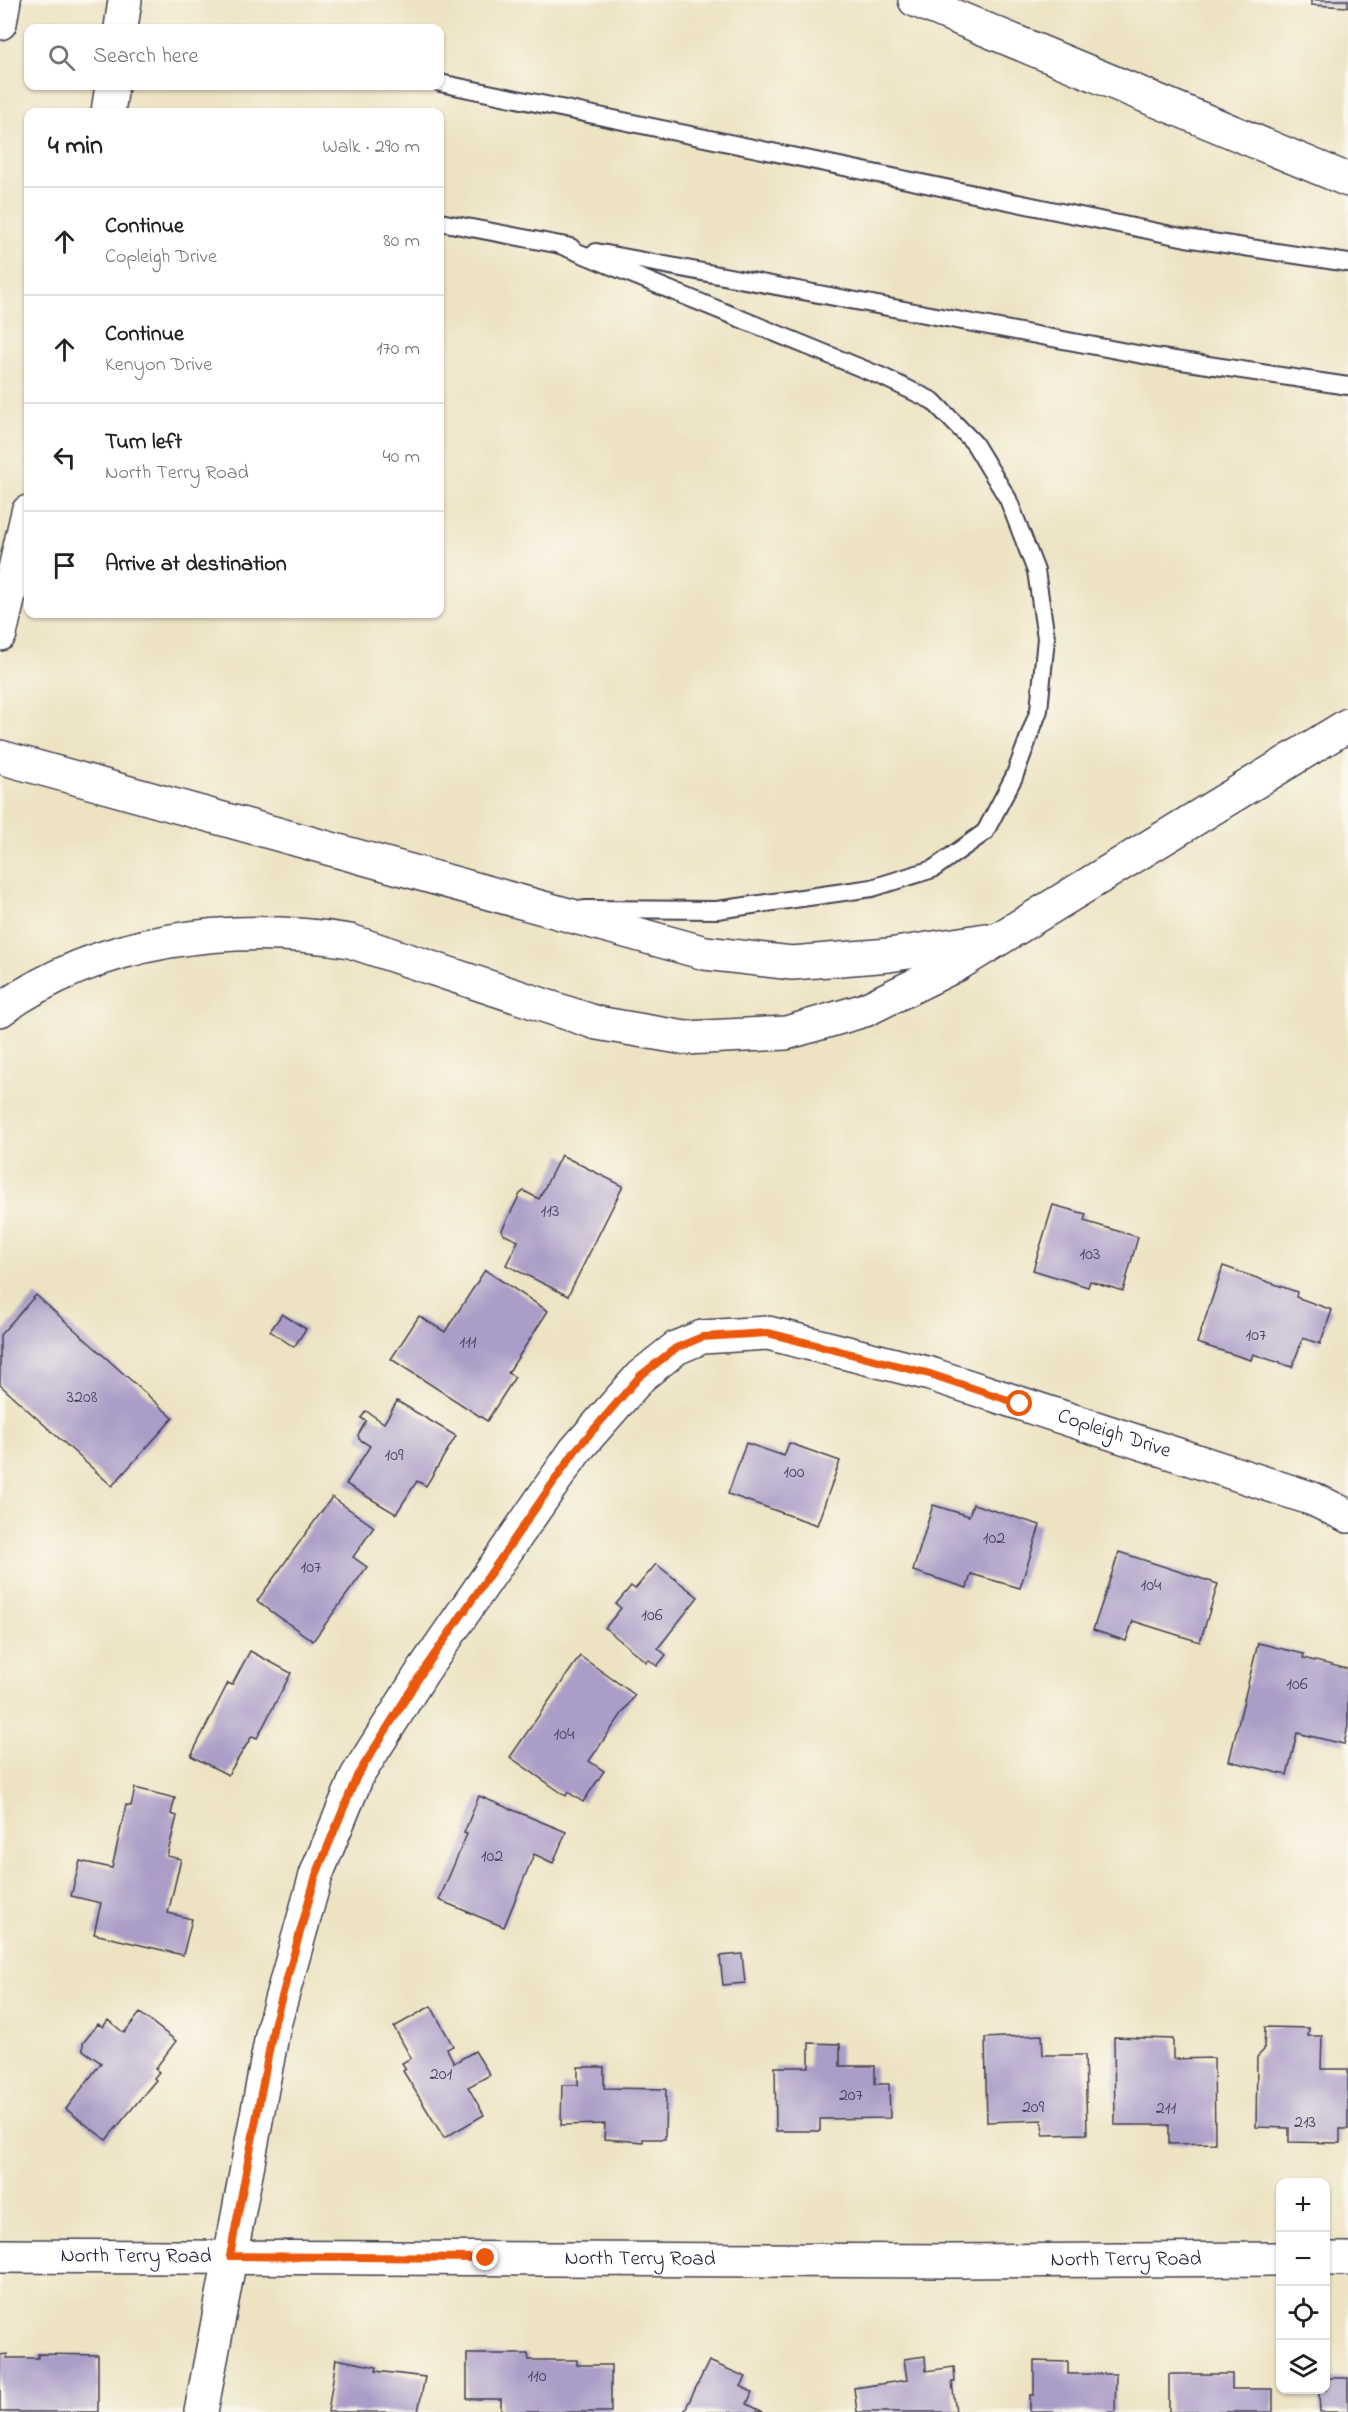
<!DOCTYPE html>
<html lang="en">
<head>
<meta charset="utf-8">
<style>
  :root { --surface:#fff; --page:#f6f6f6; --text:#222; --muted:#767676; --line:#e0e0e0 }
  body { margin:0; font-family:"Indie Flower",sans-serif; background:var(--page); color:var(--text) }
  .controls { position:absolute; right:18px; bottom:18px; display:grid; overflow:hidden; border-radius:12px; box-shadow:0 2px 4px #0004 }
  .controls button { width:54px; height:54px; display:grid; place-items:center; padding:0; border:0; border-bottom:2px solid var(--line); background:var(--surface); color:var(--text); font:30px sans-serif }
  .stop { position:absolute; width:18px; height:18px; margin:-14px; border:4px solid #ea580c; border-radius:50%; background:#fff }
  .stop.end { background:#ea580c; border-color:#fff; box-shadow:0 2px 6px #0008 }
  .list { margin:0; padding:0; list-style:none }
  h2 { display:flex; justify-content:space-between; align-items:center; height:78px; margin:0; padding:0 24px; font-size:26px }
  h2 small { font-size:20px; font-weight:400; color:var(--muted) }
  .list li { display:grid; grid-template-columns:39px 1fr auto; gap:18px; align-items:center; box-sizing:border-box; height:108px; padding:0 24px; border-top:2px solid var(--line) }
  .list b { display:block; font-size:22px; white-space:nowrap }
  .list p { margin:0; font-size:20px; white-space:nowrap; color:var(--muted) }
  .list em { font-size:20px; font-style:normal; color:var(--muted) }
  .icon { flex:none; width:33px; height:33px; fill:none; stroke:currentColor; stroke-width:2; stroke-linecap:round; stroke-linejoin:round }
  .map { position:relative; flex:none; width:1348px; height:2412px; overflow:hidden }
  .search { position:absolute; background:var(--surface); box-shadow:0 2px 4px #0004; left:24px; top:24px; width:420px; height:66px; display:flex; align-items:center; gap:15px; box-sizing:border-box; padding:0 21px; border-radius:12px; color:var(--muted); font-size:22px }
  .panel { position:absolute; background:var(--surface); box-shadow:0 2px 4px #0004; left:24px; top:108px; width:420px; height:510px; border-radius:12px }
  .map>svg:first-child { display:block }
  .building { fill:#aa9dc7 }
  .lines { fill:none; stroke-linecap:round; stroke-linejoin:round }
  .service-casing { stroke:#403f4f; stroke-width:20 }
  .minor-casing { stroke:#403f4f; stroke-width:36 }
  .tertiary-casing { stroke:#403f4f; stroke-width:36 }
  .secondary-casing { stroke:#403f4f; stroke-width:36 }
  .primary-casing { stroke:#403f4f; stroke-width:36 }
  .motorway-casing { stroke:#403f4f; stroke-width:36 }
  .service { stroke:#fff; stroke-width:16 }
  .minor { stroke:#fff; stroke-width:33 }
  .tertiary { stroke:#fff; stroke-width:33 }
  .secondary { stroke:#fff; stroke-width:33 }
  .primary { stroke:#fff; stroke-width:33 }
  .motorway { stroke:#fff; stroke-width:33 }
  .route { stroke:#ea580c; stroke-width:8 }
  .labels { text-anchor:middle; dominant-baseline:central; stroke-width:6; stroke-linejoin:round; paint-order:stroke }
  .number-label { font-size:18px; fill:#44415e }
  .street-label { font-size:21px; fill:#22223b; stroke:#fbf7ec }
</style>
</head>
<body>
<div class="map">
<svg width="1348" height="2412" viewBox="0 0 1348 2412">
  <rect width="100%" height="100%" fill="#fbf7ec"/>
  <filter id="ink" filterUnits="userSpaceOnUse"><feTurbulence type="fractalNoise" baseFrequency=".0167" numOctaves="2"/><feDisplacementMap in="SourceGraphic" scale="12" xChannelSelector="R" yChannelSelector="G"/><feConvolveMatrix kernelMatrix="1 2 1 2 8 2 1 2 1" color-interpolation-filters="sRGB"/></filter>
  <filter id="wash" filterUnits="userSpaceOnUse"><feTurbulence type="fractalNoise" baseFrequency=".008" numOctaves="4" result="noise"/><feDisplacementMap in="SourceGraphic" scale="24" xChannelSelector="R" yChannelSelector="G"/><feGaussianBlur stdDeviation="1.35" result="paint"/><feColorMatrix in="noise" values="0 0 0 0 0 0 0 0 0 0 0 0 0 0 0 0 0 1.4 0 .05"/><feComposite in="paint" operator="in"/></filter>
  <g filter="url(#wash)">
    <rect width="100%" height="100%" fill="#ede3c3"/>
    <g id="blocks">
      <!-- building -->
      <g class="building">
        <polygon points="1311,0 1348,0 1348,7 1311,5"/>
        <polygon points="561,1155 623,1186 568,1296 506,1265 518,1241 503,1234 502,1230 520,1194 524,1191 539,1199"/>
        <polygon points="1053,1205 1086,1214 1084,1221 1138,1237 1123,1291 1090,1281 1088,1287 1033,1270"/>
        <polygon points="1223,1266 1297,1292 1296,1297 1332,1310 1320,1344 1303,1338 1292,1367 1253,1354 1251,1360 1197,1343"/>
        <polygon points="485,1270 548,1311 508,1373 515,1377 487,1421 391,1359 419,1316 445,1332"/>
        <polygon points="36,1295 173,1418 112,1486 0,1385 0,1335"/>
        <polygon points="282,1314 306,1329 294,1347 270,1331"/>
        <polygon points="397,1401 456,1436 426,1486 417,1481 396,1514 346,1484 370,1446 359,1439 358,1435 366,1421 361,1418 366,1411 384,1423"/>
        <polygon points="746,1443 784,1456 789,1443 840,1461 817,1525 728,1494"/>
        <polygon points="332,1497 374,1527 353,1557 367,1567 313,1641 257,1601"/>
        <polygon points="973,1504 1040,1525 1020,1588 971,1574 967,1588 913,1571 933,1505 969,1516"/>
        <polygon points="1119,1552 1218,1584 1200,1642 1133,1621 1126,1641 1093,1630"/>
        <polygon points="656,1564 698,1597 658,1648 666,1655 657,1666 648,1659 646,1662 605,1628 621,1608 616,1604 631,1586 635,1589"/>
        <polygon points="1258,1643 1304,1654 1303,1658 1348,1669 1348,1726 1344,1744 1297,1733 1287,1775 1229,1761"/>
        <polygon points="250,1651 291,1673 257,1738 252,1736 228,1775 191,1756 228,1683 232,1685"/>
        <polygon points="580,1656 635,1695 589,1761 604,1771 583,1802 568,1792 566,1796 510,1757"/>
        <polygon points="135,1788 175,1798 171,1814 177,1816 167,1856 181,1859 168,1913 192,1919 183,1955 94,1934 101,1903 71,1896 80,1861 112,1868 126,1805 131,1806"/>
        <polygon points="479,1796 566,1832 553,1863 534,1854 504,1927 439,1900 467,1834 464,1833"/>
        <polygon points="742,1954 745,1983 723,1985 720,1956"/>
        <polygon points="431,2006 453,2046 447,2049 454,2063 475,2051 490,2075 468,2087 484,2115 444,2138 403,2071 406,2069 402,2063 411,2058 394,2027"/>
        <polygon points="140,2013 176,2041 155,2069 159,2072 154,2078 156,2080 106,2140 66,2109 101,2063 83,2050 83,2043 98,2024 103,2027 108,2020 124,2033"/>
        <polygon points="1265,2027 1309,2028 1308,2036 1322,2036 1321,2069 1348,2069 1348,2129 1340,2129 1340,2143 1289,2142 1289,2128 1256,2127 1257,2057 1264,2050"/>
        <polygon points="1042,2035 1043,2055 1085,2055 1087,2134 1043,2135 1042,2120 987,2122 985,2038"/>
        <polygon points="1114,2037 1173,2039 1173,2059 1214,2058 1215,2143 1169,2144 1169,2125 1115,2125"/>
        <polygon points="809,2043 840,2044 840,2066 875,2066 875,2084 889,2084 890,2118 820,2119 820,2131 776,2131 775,2067 809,2067"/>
        <polygon points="578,2067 604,2067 604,2088 666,2089 665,2139 643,2139 643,2142 604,2139 605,2124 561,2125 562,2085 578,2085"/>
        <polygon points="7,2354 7,2358 38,2358 38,2354 98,2355 98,2412 0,2412 0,2355"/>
        <polygon points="467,2354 528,2354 529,2360 577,2360 577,2365 611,2365 611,2412 501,2412 501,2399 467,2399"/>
        <polygon points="925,2356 926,2371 954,2367 955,2382 952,2382 956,2412 857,2412 854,2388 907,2380 904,2359"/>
        <polygon points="336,2359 377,2367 376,2371 425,2377 418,2412 328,2412"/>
        <polygon points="709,2361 746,2377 741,2386 752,2392 747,2404 763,2412 684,2412"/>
        <polygon points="1034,2361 1068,2362 1068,2374 1116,2374 1115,2412 1030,2412 1030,2395 1034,2395"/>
        <polygon points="1169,2374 1232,2374 1232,2389 1273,2389 1273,2412 1169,2412"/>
        <polygon points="1326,2378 1348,2378 1348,2412 1320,2412 1319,2392 1315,2392 1315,2390 1326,2390"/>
      </g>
    </g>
  </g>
  <g filter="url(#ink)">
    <use href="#blocks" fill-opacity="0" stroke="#403f4f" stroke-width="1.5"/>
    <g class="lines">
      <defs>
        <g id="service">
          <polyline points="440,83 1186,238 1348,263"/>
          <polyline points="440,222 571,247"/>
          <polyline points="560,245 883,377 933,401 974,443 1008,499 1036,571 1046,638 1039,710 1014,777 985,832 933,869 872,888 717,910 585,909"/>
          <polyline points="596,252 1148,356 1348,386"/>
        </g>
        <g id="minor">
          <path id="s1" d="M201,2412l73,-387 42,-150 41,-99 66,-105 152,-220 66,-75 35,-28 26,-11 66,-4 162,41 383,125 35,17"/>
        </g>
        <g id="tertiary">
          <path id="s2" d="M0,2256l952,5 328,-2"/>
          <polyline points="1326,2259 1348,2259"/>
        </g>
        <g id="secondary">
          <polyline points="121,28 125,0"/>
          <polyline points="108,112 112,86"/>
          <polyline points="0,634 28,512"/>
        </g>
        <polyline id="primary" points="0,23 4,0"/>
        <g id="motorway">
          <polyline points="915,0 1348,180"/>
          <polyline points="0,757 705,953 792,963 889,955 986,940"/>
          <path d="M0,1010c101,-72 231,-88 350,-69l247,82 88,15 101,-5 79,-23 93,-46 390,-239"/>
        </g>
      </defs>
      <!-- service casing -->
      <use href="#service" class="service-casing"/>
      <!-- minor casing -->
      <use href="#minor" class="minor-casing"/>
      <!-- tertiary casing -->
      <use href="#tertiary" class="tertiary-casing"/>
      <!-- secondary casing -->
      <use href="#secondary" class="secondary-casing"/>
      <!-- primary casing -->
      <use href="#primary" class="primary-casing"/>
      <!-- motorway casing -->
      <use href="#motorway" class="motorway-casing"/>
      <!-- service -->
      <use href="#service" class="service"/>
      <!-- minor -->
      <use href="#minor" class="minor"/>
      <!-- tertiary -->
      <use href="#tertiary" class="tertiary"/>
      <!-- secondary -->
      <use href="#secondary" class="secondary"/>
      <!-- primary -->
      <use href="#primary" class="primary"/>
      <!-- motorway -->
      <use href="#motorway" class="motorway"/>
    </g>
  </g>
  <g class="lines" filter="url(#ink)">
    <!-- route -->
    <polyline class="route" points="486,2258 230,2256 274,2025 316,1875 357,1776 423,1671 575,1451 640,1376 676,1348 702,1337 768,1333 930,1374 1020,1404"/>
  </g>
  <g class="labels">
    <!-- number labels -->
    <g class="number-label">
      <text x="550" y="1212">113</text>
      <text x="1090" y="1255">103</text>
      <text x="1256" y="1336">107</text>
      <text x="468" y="1343">111</text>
      <text x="82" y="1398">3208</text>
      <text x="394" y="1456">109</text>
      <text x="794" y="1473">100</text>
      <text x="994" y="1539">102</text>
      <text x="311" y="1568">107</text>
      <text x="1151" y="1586">104</text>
      <text x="652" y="1616">106</text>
      <text x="1297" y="1685">106</text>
      <text x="564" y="1735">104</text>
      <text x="492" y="1857">102</text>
      <text x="441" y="2075">201</text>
      <text x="851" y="2096">207</text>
      <text x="1033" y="2108">209</text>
      <text x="1166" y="2109">211</text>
      <text x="1305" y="2123">213</text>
      <text x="537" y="2377">110</text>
    </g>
    <!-- street labels -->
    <g class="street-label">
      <text stroke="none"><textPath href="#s1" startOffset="1648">Copleigh Drive</textPath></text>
      <text stroke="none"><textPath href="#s2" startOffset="136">North Terry Road</textPath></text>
      <text stroke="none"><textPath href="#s2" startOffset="640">North Terry Road</textPath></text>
      <text stroke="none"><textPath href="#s2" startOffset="1126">North Terry Road</textPath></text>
    </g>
  </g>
</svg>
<div class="controls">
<button>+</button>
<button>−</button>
<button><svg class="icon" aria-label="locate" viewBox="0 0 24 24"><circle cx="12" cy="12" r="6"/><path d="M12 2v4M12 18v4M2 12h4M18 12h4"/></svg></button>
<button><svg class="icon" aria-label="layers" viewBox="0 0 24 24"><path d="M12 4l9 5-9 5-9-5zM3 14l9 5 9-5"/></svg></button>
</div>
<div class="stop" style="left:1020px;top:1404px"></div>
<div class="stop end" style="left:486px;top:2258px"></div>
<div class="search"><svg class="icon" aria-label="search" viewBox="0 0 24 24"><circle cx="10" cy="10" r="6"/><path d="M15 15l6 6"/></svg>Search here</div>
<section class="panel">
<h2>4 min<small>Walk · 290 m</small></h2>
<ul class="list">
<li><svg class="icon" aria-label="ahead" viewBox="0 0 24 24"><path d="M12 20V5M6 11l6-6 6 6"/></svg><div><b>Continue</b><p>Copleigh Drive</p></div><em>80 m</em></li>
<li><svg class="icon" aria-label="ahead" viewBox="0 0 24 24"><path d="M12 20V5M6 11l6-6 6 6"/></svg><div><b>Continue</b><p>Kenyon Drive</p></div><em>170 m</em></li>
<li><svg class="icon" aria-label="left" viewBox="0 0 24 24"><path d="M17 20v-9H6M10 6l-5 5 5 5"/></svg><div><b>Turn left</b><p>North Terry Road</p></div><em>40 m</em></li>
<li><svg class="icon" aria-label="arrive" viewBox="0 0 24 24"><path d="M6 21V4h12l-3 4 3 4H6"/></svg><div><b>Arrive at destination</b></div></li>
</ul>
</section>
</div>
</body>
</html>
